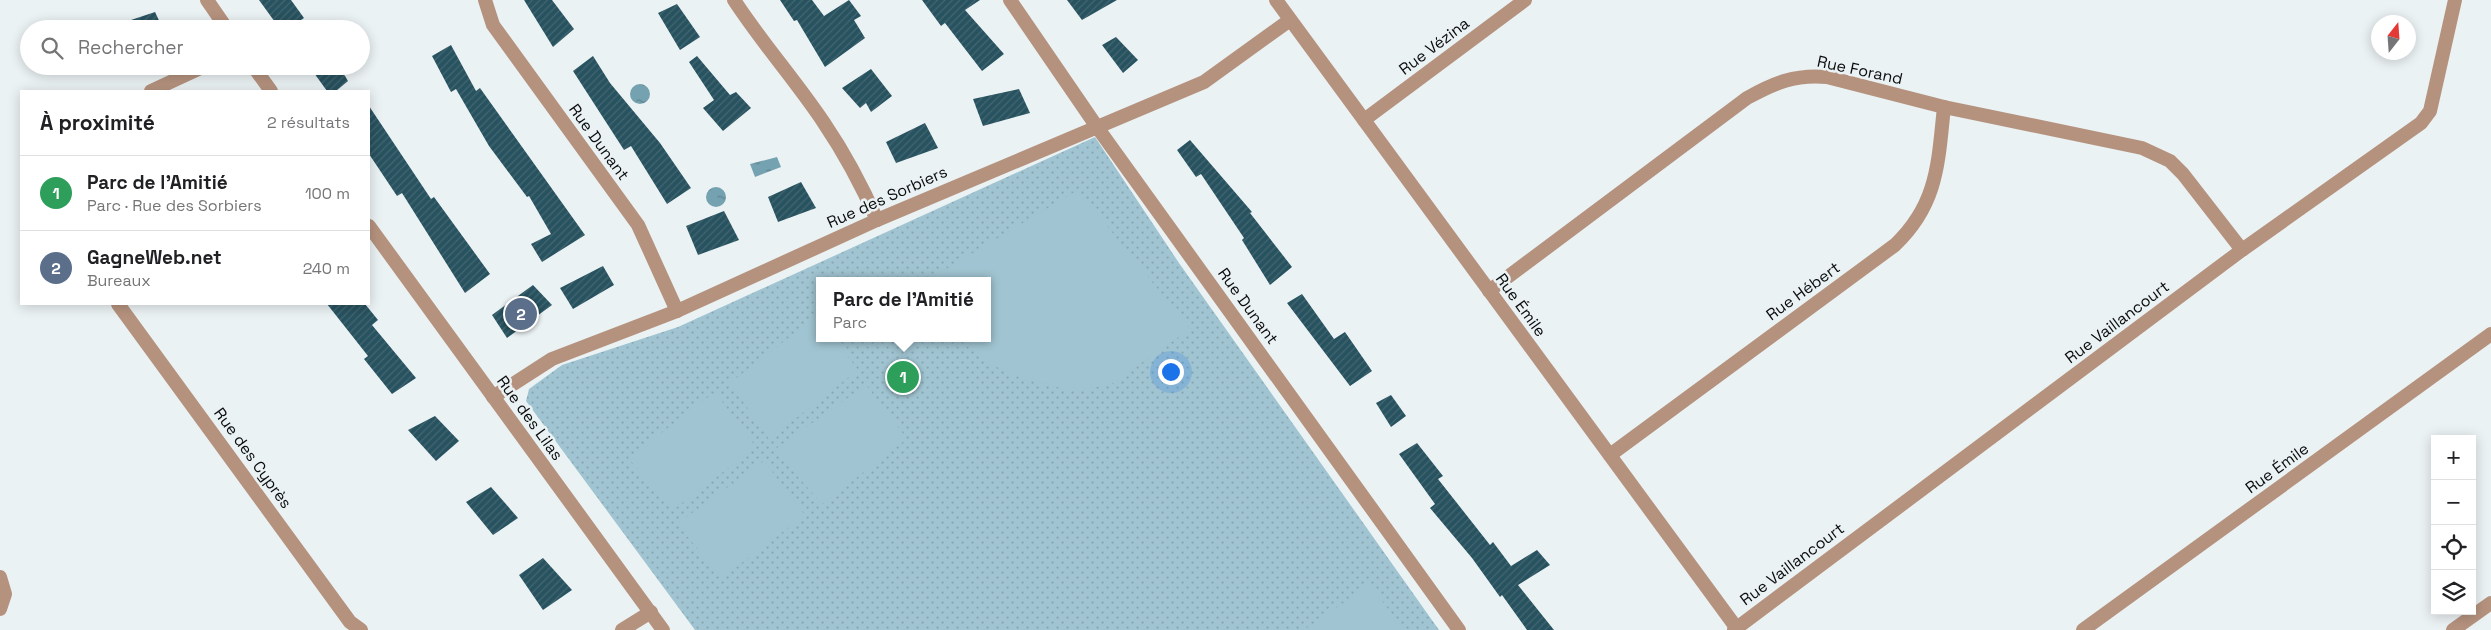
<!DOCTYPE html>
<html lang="fr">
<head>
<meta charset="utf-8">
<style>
  :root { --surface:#fff; --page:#f2f2f2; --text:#202124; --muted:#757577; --line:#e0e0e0; --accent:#8a4719 }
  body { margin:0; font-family:"Space Grotesk",sans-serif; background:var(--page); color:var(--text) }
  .controls { position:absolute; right:15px; bottom:15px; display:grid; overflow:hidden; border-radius:0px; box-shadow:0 2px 12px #0003 }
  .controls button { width:45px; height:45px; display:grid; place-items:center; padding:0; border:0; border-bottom:1px solid var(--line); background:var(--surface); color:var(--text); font:25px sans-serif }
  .compass { position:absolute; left:2371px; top:15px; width:45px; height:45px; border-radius:50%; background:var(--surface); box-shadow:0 2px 12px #0003; rotate:17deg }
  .you { position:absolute; left:1170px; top:371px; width:18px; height:18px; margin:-12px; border:4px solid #fff; border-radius:50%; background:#1a73e8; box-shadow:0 0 0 8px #1a73e833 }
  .badge { display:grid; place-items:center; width:32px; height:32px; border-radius:50%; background:var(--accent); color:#fff; font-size:16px; font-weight:700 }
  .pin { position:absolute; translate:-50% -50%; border:2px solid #fff; box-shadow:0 1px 5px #0006 }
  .popup { position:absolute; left:816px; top:277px; width:175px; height:65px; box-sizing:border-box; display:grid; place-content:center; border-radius:0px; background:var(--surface); filter:drop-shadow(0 1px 4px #0005); font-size:16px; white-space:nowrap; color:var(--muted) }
  .popup b { font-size:19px; color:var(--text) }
  .popup::after { content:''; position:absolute; left:50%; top:100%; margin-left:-10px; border:10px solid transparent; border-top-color:var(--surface) }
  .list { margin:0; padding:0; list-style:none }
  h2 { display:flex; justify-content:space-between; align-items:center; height:65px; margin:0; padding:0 20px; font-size:21px }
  h2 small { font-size:16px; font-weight:400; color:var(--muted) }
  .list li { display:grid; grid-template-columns:32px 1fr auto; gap:15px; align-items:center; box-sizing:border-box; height:75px; padding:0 20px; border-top:1px solid var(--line) }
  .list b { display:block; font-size:19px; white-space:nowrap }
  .list p { margin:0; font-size:16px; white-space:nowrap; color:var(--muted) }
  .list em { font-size:16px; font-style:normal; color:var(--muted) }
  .icon { flex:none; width:28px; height:28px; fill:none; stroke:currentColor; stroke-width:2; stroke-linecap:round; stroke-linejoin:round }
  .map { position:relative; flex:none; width:2491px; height:630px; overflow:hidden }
  .search { position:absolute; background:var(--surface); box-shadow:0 2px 12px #0003; left:20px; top:20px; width:350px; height:55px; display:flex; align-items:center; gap:12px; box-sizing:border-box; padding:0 18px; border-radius:28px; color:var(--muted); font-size:19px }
  .panel { position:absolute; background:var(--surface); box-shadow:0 2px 12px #0003; left:20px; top:90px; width:350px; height:215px; border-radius:0px }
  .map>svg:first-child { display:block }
  .park { fill:url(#park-dots); fill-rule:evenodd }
  .pitch { fill:#a0c4d1 }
  .water { fill:url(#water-ripples) }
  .building { fill:url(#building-hatch) }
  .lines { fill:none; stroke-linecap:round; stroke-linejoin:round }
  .minor { stroke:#b5927e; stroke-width:14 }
  .labels { text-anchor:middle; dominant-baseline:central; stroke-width:5; stroke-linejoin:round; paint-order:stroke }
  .street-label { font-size:16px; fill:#0a0c0d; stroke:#ebf2f4 }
</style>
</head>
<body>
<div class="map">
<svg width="2491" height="630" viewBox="0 0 2491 630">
  <defs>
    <pattern id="park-dots" width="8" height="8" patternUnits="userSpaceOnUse" patternTransform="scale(1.25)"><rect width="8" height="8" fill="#a0c4d1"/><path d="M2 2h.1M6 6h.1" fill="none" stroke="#88a7b2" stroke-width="1.8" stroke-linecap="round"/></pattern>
    <pattern id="water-ripples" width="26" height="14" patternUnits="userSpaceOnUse" patternTransform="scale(1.25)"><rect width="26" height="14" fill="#75a2b0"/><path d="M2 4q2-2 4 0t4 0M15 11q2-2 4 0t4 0" fill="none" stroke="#5e828e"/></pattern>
    <pattern id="building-hatch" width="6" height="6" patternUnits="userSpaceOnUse" patternTransform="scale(1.25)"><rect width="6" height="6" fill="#27525f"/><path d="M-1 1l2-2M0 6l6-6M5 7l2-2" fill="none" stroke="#446670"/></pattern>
  </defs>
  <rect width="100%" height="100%" fill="#ebf2f4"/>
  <!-- park -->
  <path class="park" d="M1095,137l84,126 260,367h-744l-169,-229 3,-12 33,-24 116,-38zM819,281h168v57h-168z"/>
  <!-- pitch -->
  <g class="pitch">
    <polygon points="1078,190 1190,329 1113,383 1077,392 1023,379 988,363 965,338 987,338 987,281 933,281 931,278"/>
    <polygon points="817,316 819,319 819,338 834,338 858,370 769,439 730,383"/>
    <polygon points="866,385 907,439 822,504 774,450"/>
    <polygon points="715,392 756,447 673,510 628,458"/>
    <polygon points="764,461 805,515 722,578 677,524"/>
    <polygon points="1369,585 1405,630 1304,630"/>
  </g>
  <!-- water -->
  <g class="water">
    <circle cx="640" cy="94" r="10"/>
    <polygon points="777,157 781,167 755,177 750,164"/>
    <circle cx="716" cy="197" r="10"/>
  </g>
  <!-- building -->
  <g class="building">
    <polygon points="259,0 291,0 304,18 288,29 280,29"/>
    <polygon points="524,0 552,0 574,29 553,47"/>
    <polygon points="780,0 812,0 824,16 849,0 861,16 854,20 865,38 825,67 797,20 794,21"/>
    <polygon points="922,0 980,0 965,10 1004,54 982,71 945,23 941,26"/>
    <polygon points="1067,0 1117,0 1082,20"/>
    <polygon points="677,4 700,37 680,50 658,13"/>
    <polygon points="155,12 163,29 113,29 113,26"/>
    <polygon points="1116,37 1138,60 1123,73 1102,45"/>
    <polygon points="451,45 476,91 480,88 585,235 542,262 531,244 551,234 529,196 527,197 489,146 456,89 451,92 432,56"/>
    <polygon points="593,56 610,83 660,143 691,188 667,204 631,146 624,150 573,71"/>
    <polygon points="697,56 730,95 736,92 751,108 723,131 703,108 714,100 689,62"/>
    <polygon points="309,66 339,66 348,81 336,91 327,91"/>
    <polygon points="871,69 892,96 871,112 866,103 860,108 842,88"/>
    <polygon points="1019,89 1030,113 983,126 973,99"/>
    <polygon points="369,106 431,199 434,197 490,274 465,293 402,193 397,196 369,154"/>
    <polygon points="925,123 938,148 896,163 886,142"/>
    <polygon points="1190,140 1252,212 1250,213 1292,267 1270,285 1242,240 1244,238 1201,174 1196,177 1177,150"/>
    <polygon points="801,182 816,208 778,222 768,197"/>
    <polygon points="724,211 739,240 698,255 686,226"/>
    <polygon points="603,266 614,285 573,309 560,288"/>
    <polygon points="533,285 552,305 507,338 492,315"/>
    <polygon points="1302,294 1334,339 1345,332 1372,371 1350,386 1287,303"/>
    <polygon points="327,304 365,304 378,320 372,325 416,378 392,394 364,359 368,356"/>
    <polygon points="1391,395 1406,416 1391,427 1376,403"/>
    <polygon points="435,416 459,441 436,461 408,430"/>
    <polygon points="1417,443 1443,476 1438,479 1490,545 1493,542 1511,566 1537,550 1550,565 1518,585 1554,630 1527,630 1502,595 1500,597 1472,558 1430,508 1435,504 1399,454"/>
    <polygon points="491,487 518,518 493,535 466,502"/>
    <polygon points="543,558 572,590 543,610 519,575"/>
  </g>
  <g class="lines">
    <!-- minor -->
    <g class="minor">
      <polyline points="207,0 227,29"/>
      <polyline points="485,0 493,25 638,225 677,311"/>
      <path d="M734,0c28,43 62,81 90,123 21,31 38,63 53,97"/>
      <polyline points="1010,0 1097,127 1459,630"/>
      <polyline points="1276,0 1738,630"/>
      <polyline points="253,66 271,91"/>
      <polyline points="151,91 205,66"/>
      <polyline points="1364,120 1525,0"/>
      <polyline points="369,226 663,630"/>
      <path d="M1489,291l258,-193c27,-15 48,-24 80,-21l117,30 198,41 28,13 13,13 59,76"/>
      <polyline points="118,304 350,622 361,630"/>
      <polyline points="493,397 552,359 677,311 877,220 1204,82 1290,20"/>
      <path d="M1610,455l285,-210c43,-41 43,-82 49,-138"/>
      <polyline points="0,577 5,594 0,609"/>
      <polyline points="622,630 651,612"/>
      <polyline points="1734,630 2242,250 2421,123 2430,111 2455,0"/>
      <polyline points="2083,630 2491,334"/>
      <polyline points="2453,630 2491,603"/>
    </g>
  </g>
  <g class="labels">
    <!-- street labels -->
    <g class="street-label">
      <text transform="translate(1434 46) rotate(-37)">Rue Vézina</text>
      <text transform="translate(1860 70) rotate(12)">Rue Forand</text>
      <text transform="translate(599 142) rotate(54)">Rue Dunant</text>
      <text transform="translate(887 197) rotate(-24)">Rue des Sorbiers</text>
      <text transform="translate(1803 291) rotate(-36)">Rue Hébert</text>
      <text transform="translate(1521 305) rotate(54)">Rue Émile</text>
      <text transform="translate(1248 306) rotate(54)">Rue Dunant</text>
      <text transform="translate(2117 322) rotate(-37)">Rue Vaillancourt</text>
      <text transform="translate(530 418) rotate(54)">Rue des Lilas</text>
      <text transform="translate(253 458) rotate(54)">Rue des Cyprès</text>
      <text transform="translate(2277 468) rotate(-36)">Rue Émile</text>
      <text transform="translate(1792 564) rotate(-37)">Rue Vaillancourt</text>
    </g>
  </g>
</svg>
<div class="controls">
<button>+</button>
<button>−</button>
<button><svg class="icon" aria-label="locate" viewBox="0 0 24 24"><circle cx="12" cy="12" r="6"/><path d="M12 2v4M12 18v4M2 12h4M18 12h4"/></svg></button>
<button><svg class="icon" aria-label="layers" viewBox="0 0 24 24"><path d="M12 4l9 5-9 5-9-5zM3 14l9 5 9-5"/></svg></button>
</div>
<svg class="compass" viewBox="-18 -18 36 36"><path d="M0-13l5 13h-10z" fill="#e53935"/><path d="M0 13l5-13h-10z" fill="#757577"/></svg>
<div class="you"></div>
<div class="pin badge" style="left:903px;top:377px;background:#2e9e5b">1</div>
<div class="popup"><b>Parc de l'Amitié</b>Parc</div>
<div class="pin badge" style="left:521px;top:314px;background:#5c6f8a">2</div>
<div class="search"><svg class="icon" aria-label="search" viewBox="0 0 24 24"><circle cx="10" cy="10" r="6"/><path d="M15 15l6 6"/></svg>Rechercher</div>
<section class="panel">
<h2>À proximité<small>2 résultats</small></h2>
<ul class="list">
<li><span class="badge" style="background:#2e9e5b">1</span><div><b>Parc de l'Amitié</b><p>Parc · Rue des Sorbiers</p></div><em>100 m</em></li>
<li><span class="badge" style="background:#5c6f8a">2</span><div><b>GagneWeb.net</b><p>Bureaux</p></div><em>240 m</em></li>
</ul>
</section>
</div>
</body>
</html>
